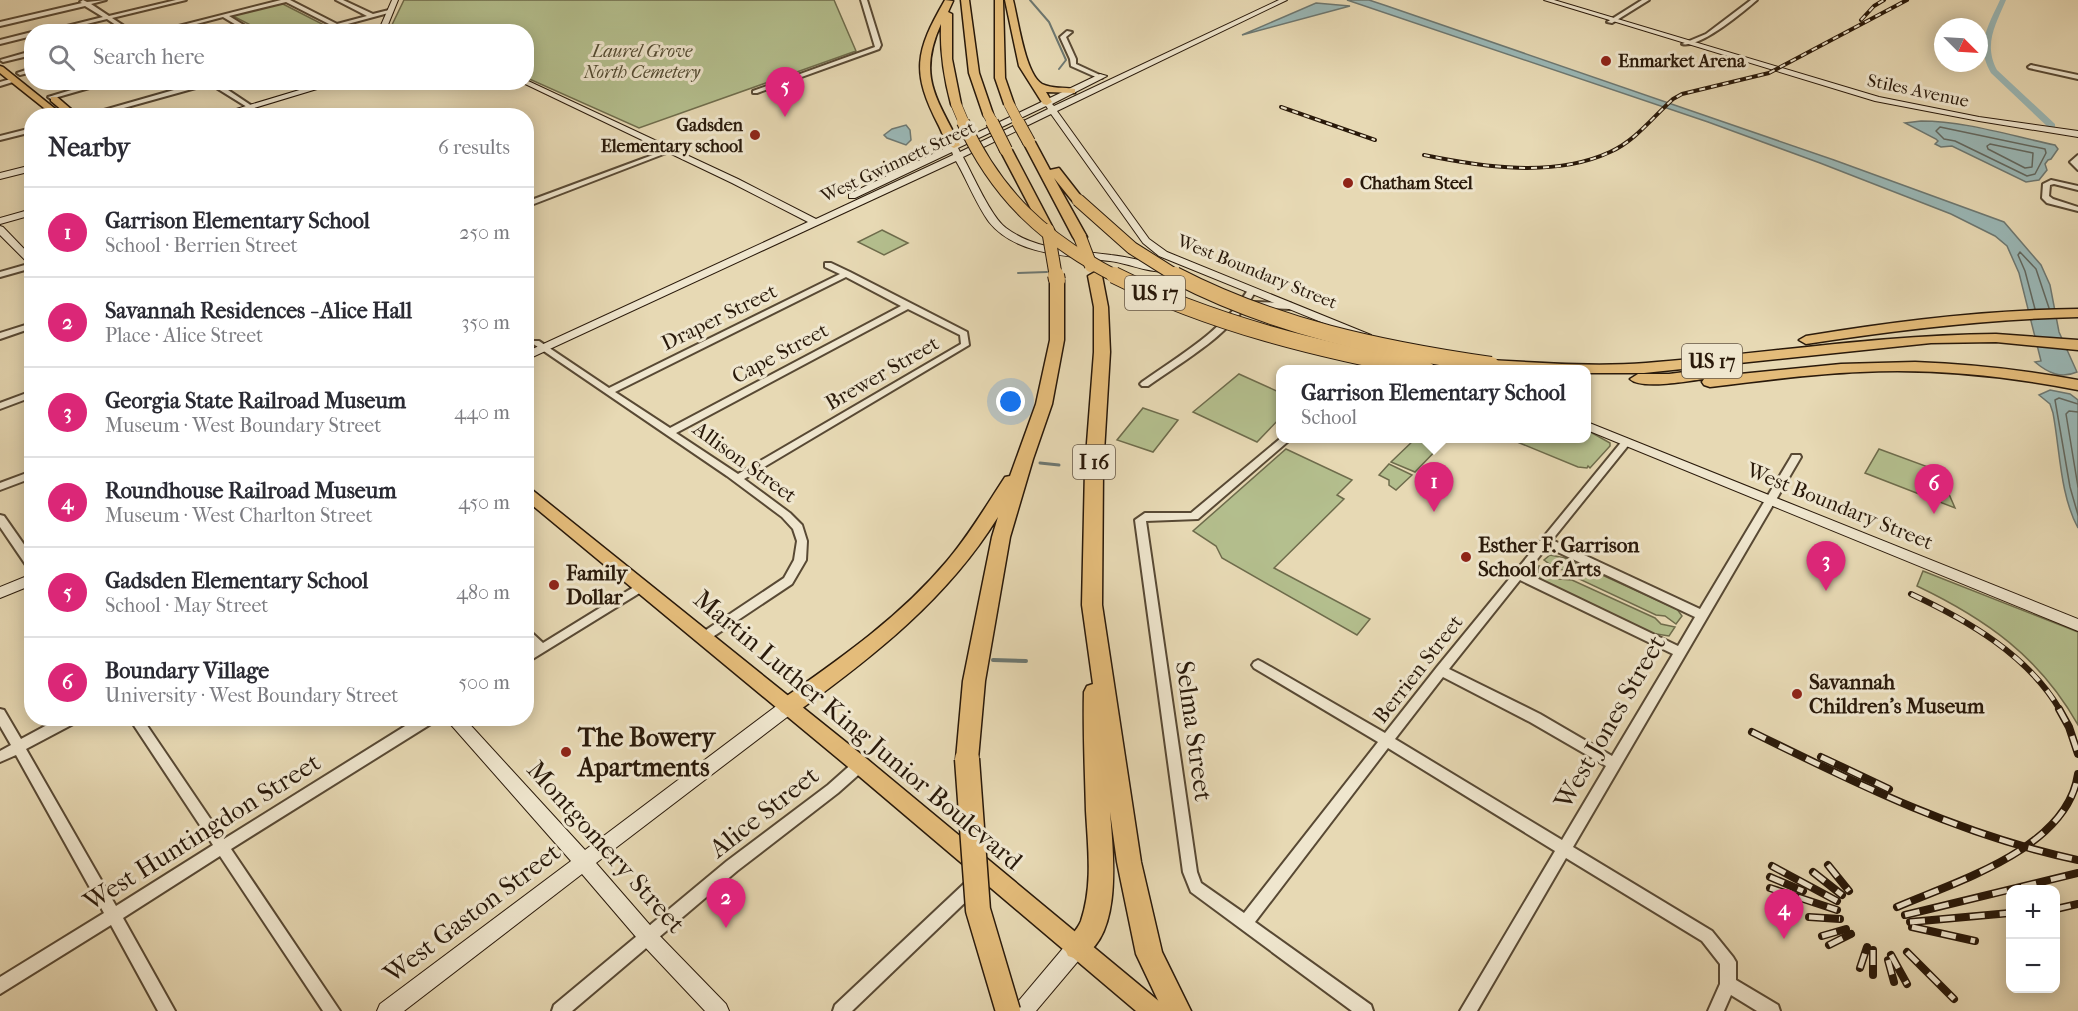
<!DOCTYPE html>
<html lang="en">
<head>
<meta charset="utf-8">
<style>
  :root { --surface:#fff; --page:#f2f2f3; --text:#2b2b33; --muted:#7c7c81; --line:#e1e1e2; --accent:#db2777 }
  body { margin:0; font-family:"IM FELL French Canon",serif; background:var(--page); color:var(--text) }
  .controls { position:absolute; right:18px; bottom:18px; display:grid; overflow:hidden; border-radius:12px; box-shadow:0 3px 15px #0003 }
  .controls button { width:54px; height:54px; display:grid; place-items:center; padding:0; border:0; border-bottom:2px solid var(--line); background:var(--surface); color:var(--text); font:30px sans-serif }
  .compass { position:absolute; left:1934px; top:18px; width:54px; height:54px; border-radius:50%; background:var(--surface); box-shadow:0 3px 15px #0003; rotate:114deg }
  .you { position:absolute; left:1011px; top:402px; width:21px; height:21px; margin:-15px; border:4px solid #fff; border-radius:50%; background:#1a73e8; box-shadow:0 0 0 9px #1a73e833 }
  .badge { display:grid; place-items:center; width:39px; height:39px; border-radius:50%; background:var(--accent); color:#fff; font-size:20px; font-weight:700 }
  .pin { position:absolute; translate:-50% -50px; filter:drop-shadow(0 2px 3px #0008) }
  .pin::after { content:''; position:absolute; top:32px; width:21px; height:18px; background:inherit; clip-path:polygon(0 0,100% 0,50% 100%) }
  .popup { position:absolute; left:1276px; top:365px; width:315px; height:78px; box-sizing:border-box; display:grid; place-content:center; border-radius:12px; background:var(--surface); filter:drop-shadow(0 2px 4px #0005); font-size:20px; white-space:nowrap; color:var(--muted) }
  .popup b { font-size:22px; color:var(--text) }
  .popup::after { content:''; position:absolute; left:50%; top:100%; margin-left:-12px; border:12px solid transparent; border-top-color:var(--surface) }
  .list { margin:0; padding:0; list-style:none }
  h2 { display:flex; justify-content:space-between; align-items:center; height:78px; margin:0; padding:0 24px; font-size:26px }
  h2 small { font-size:20px; font-weight:400; color:var(--muted) }
  .list li { display:grid; grid-template-columns:39px 1fr auto; gap:18px; align-items:center; box-sizing:border-box; height:90px; padding:0 24px; border-top:2px solid var(--line) }
  .list b { display:block; font-size:22px; white-space:nowrap }
  .list p { margin:0; font-size:20px; white-space:nowrap; color:var(--muted) }
  .list em { font-size:20px; font-style:normal; color:var(--muted) }
  .icon { flex:none; width:33px; height:33px; fill:none; stroke:currentColor; stroke-width:2; stroke-linecap:round; stroke-linejoin:round }
  .map { position:relative; flex:none; width:2078px; height:1011px; overflow:hidden }
  .search { position:absolute; background:var(--surface); box-shadow:0 3px 15px #0003; left:24px; top:24px; width:510px; height:66px; display:flex; align-items:center; gap:15px; box-sizing:border-box; padding:0 21px; border-radius:24px; color:var(--muted); font-size:22px }
  .panel { position:absolute; background:var(--surface); box-shadow:0 3px 15px #0003; left:24px; top:108px; width:510px; height:618px; border-radius:24px }
  .map>svg:first-child { display:block }
  .green { fill:#b4bf8e; stroke:#6e6c4c; stroke-width:1.5 }
  .water { fill:#9ab8b7; stroke:#6d7872; stroke-width:1.5 }
  .lines { fill:none; stroke-linecap:round; stroke-linejoin:round }
  .shore { stroke:#626860; stroke-width:1.5 }
  .stream-far2 { stroke:#6d7872; stroke-width:2 }
  .stream-far1 { stroke:#6d7872; stroke-width:3 }
  .stream { stroke:#6d7872; stroke-width:4 }
  .canal { fill:#9ab8b7; fill-rule:evenodd }
  .street-casing { stroke:#584934; stroke-width:4 }
  .secondary-casing { stroke:#29190a; stroke-width:2 }
  .primary-casing { stroke:#29190a; stroke-width:3 }
  .highway-casing { stroke:#29190a; stroke-width:3 }
  .street { fill:#efe6ce; fill-rule:evenodd }
  .secondary { fill:#efe6ce; fill-rule:evenodd }
  .primary { fill:#e4bc7a; fill-rule:evenodd }
  .highway { fill:#e4bc7a; fill-rule:evenodd }
  .rail-far2-casing { stroke:#29190a; stroke-width:4 }
  .rail-far1-casing { stroke:#29190a; stroke-width:6 }
  .rail-casing { stroke:#29190a; stroke-width:8 }
  .rail-far2 { stroke:#efe6ce; stroke-width:2; stroke-dasharray:6; stroke-linecap:butt }
  .rail-far1 { stroke:#efe6ce; stroke-width:4; stroke-dasharray:12; stroke-linecap:butt }
  .rail { stroke:#efe6ce; stroke-width:5; stroke-dasharray:15; stroke-linecap:butt }
  .highway-bridge-far3-casing { stroke:#29190a; stroke-width:11; stroke-linecap:butt }
  .highway-bridge-far2-casing { stroke:#29190a; stroke-width:14; stroke-linecap:butt }
  .highway-bridge-far1-casing { stroke:#29190a; stroke-width:18; stroke-linecap:butt }
  .highway-bridge-casing { stroke:#29190a; stroke-width:27; stroke-linecap:butt }
  .highway-bridge-far3 { stroke:#e4bc7a; stroke-width:10 }
  .highway-bridge-far2 { stroke:#e4bc7a; stroke-width:12 }
  .highway-bridge-far1 { stroke:#e4bc7a; stroke-width:16 }
  .highway-bridge { stroke:#e4bc7a; stroke-width:24 }
  .poi-dot { fill:#8f2418; stroke:#efe6ce; stroke-width:2 }
  .labels { text-anchor:middle; dominant-baseline:central; stroke-width:6; stroke-linejoin:round; paint-order:stroke }
  .far-park-label { font-size:18px; font-style:italic; fill:#534b32; stroke:#efe6ce }
  .far-poi-label { font-size:18px; font-weight:bold; fill:#29190a; stroke:#efe6ce; text-anchor:start }
  .far-street-label { font-size:18px; fill:#29190a; stroke:#efe6ce }
  .shield { fill:#efe6ce; stroke:#645645; stroke-width:1.5 }
  .shield-label { font-size:20px; font-weight:bold; fill:#29190a }
  .street-label { font-size:21px; fill:#29190a; stroke:#efe6ce }
  .poi-label { font-size:21px; font-weight:bold; fill:#29190a; stroke:#efe6ce; text-anchor:start }
  .near-street-label { font-size:26px; fill:#29190a; stroke:#efe6ce }
  .near-poi-label { font-size:26px; font-weight:bold; fill:#29190a; stroke:#efe6ce; text-anchor:start }
</style>
</head>
<body>
<div class="map">
<svg width="2078" height="1011" viewBox="0 0 2078 1011">
  <rect width="100%" height="100%" fill="#e7d9b4"/>
  <filter id="stains"><feTurbulence type="fractalNoise" baseFrequency=".00333" numOctaves="4"/><feColorMatrix values="0 0 0 0 .2 0 0 0 0 .09 0 0 0 0 .02 0 0 0 .5 -.17"/></filter>
  <radialGradient id="worn" r=".72"><stop offset=".6" stop-color="#630" stop-opacity="0"/><stop offset="1" stop-color="#630" stop-opacity=".3"/></radialGradient>
  <!-- green -->
  <g class="green">
    <polygon points="404,0 834,0 856,51 639,128 527,78 526,32 389,31"/>
    <polygon points="281,3 326,26 305,31 262,31 231,15"/>
    <polygon points="882,230 908,243 884,255 858,242"/>
    <polygon points="1239,374 1281,393 1281,417 1257,442 1193,412"/>
    <polygon points="1143,408 1178,420 1153,452 1117,440"/>
    <polygon points="1587,430 1610,443 1610,446 1590,468 1588,466 1587,468 1578,467 1510,439 1587,438"/>
    <polygon points="1415,439 1430,439 1442,444 1415,472 1391,462"/>
    <polygon points="1286,449 1352,480 1337,495 1344,499 1274,568 1370,619 1357,635 1222,558 1216,546 1193,531"/>
    <polygon points="1879,449 1939,471 1955,508 1865,473"/>
    <polygon points="1389,464 1412,475 1396,490 1389,485 1389,480 1379,475"/>
    <polygon points="1550,555 1565,558 1670,606 1677,609 1682,616 1676,624 1665,616 1656,615 1575,577 1572,572 1555,568 1544,560"/>
    <polygon points="1539,566 1551,569 1559,579 1572,580 1655,618 1661,624 1675,627 1669,636 1650,633 1543,581 1537,576"/>
    <path d="M1923,571l155,61v93c-38,-68 -92,-106 -161,-139z"/>
  </g>
  <!-- water -->
  <g class="water">
    <path d="M1347,0h22l18,6 447,154 170,62 37,43 9,20 9,47 18,40c-16,7 -29,1 -42,-10l6,-1 -22,-88 -12,-27 -12,-10 -44,-22 -131,-51 -112,-41z"/>
    <polygon points="1316,3 1350,6 1242,35"/>
    <path d="M1921,121c45,0 90,15 134,24l3,4 -7,10 -3,1 -3,4 2,6 -8,10 -13,2 -74,-36 -11,1 -6,-3 3,-3 -2,-2 -31,-16z"/>
    <polygon points="906,125 910,130 911,140 906,145 887,138 884,135 892,129"/>
    <path d="M2050,390l20,4 8,6v128c-18,-33 -18,-78 -25,-115l-3,-9 -11,-9z"/>
  </g>
  <g class="lines">
    <!-- shore -->
    <g class="shore">
      <polygon points="1940,127 2045,149 2046,153 2035,174 2027,176 1955,141 1944,139 1936,131"/>
      <polygon points="1990,144 2033,153 2032,167 2025,168 1988,149 1987,146"/>
      <polyline points="2035,309 2025,271 2018,255 2020,252 2036,269 2049,308"/>
      <polyline points="2078,404 2059,398 2055,400 2070,487 2078,515"/>
      <polyline points="2078,412 2069,411 2066,414 2078,487"/>
    </g>
    <!-- stream-far2 -->
    <g class="stream-far2">
      <polyline points="1030,0 1049,22 1066,60 1059,69"/>
      <polyline points="1018,273 1047,272"/>
    </g>
    <!-- stream-far1 -->
    <polyline class="stream-far1" points="1040,463 1059,465"/>
    <!-- stream -->
    <polyline class="stream" points="993,660 1026,661"/>
    <!-- canal -->
    <path class="canal" d="M2000,0h6c-10,24 -23,44 -9,70l58,54v4h-6l-58,-55c-16,-27 -3,-47 9,-73z"/>
    <defs>
      <g id="street">
        <polygon points="83,0 87,2 106,0 91,4 109,16 176,0 186,0 112,18 133,32 126,32 107,19 54,32 43,32 103,17 85,6 0,26 0,22 82,3 80,2"/>
        <polygon points="281,0 290,0 337,24 367,16 336,0 343,0 373,14 389,10 392,12 318,32 308,32 331,25 286,2 229,16 255,32 248,32 223,17 166,32 155,32"/>
        <polygon points="861,0 867,0 881,45 879,49 757,93 753,93 753,91 875,47"/>
        <polygon points="1642,0 1649,0 1612,23 1607,22"/>
        <path d="M1751,0h6c-14,12 -58,49 -75,44l24,-10z"/>
        <polygon points="1067,31 1072,32 1066,37 1076,59 1076,64 1102,76 1102,78 1098,78 1071,66 1070,59 1060,37"/>
        <polygon points="32,32 32,36 0,44 0,40"/>
        <polygon points="32,51 32,55 3,62 0,60"/>
        <polygon points="2031,65 2078,75 2078,79 2029,68 2028,67"/>
        <polygon points="32,68 32,72 20,75 17,73"/>
        <polygon points="14,78 16,79 16,81 0,86 0,82"/>
        <polygon points="98,82 110,82 51,99 48,97"/>
        <polygon points="202,82 216,82 252,106 247,107 210,84 95,116 83,116"/>
        <polygon points="32,128 32,132 0,140 0,136"/>
        <polygon points="669,149 674,150 526,207 526,202"/>
        <polygon points="2078,155 2078,170 2070,162"/>
        <polygon points="2051,180 2078,186 2078,190 2054,184 2050,185 2049,196 2053,199 2078,207 2078,211 2047,203 2042,198 2043,184"/>
        <polygon points="32,263 32,268 0,277 0,272"/>
        <path d="M825,263h6l19,9 117,60 2,13 -225,134 46,34 12,12 5,16 -1,19 -14,24 -84,56h-8l-2,-3 2,-3 84,-56 10,-18 3,-19 -4,-12 -11,-12 -55,-41 -195,-133 1,-2h6l70,47 231,-114 -15,-7zM846,277l55,29 -231,122 -55,-36zM908,309l52,26 1,9 -223,130 -62,-41z"/>
        <path d="M1248,290h3l4,2c-23,42 -69,67 -107,94h-6l-2,-2 2,-2c38,-27 81,-51 106,-92z"/>
        <polygon points="1252,302 1290,303 1294,306 1290,309 1249,307 1248,305"/>
        <polygon points="32,323 32,328 0,339 0,333"/>
        <polygon points="32,391 32,397 0,409 0,403"/>
        <path d="M1281,438h11l-94,81 -52,2 51,351 4,11 43,30 134,-171 -124,-74 -2,-3 2,-3 4,-2 4,2 123,71 52,-66 186,-227 3,-1 5,3 -79,98 148,69 91,-152 1,-2h8l1,2 -228,390 139,84 21,26 3,5v18l42,25 2,6h-23l-26,-16 -7,16h-16l12,-27v-20l-18,-23 -136,-83 -89,153h-17l95,-160 -167,-103 -133,174 116,83 2,6h-21l-161,-119 -8,-20 -48,-352 10,-7h46zM1547,547l148,70 -17,29 -152,-73zM1520,580l153,74 -61,102 -72,-42 -91,-45zM1443,677l87,45 76,44 -44,74 -167,-101z"/>
        <polygon points="32,471 32,478 0,490 0,483"/>
        <polygon points="0,515 4,516 32,556 32,569 28,568 0,527"/>
        <polygon points="642,582 646,583 648,586 646,589 526,663 526,653 534,648 526,642 526,630 530,631 543,643"/>
        <polygon points="0,709 4,710 21,739 60,718 78,718 77,722 26,749 116,906 213,845 129,718 142,718 224,839 418,718 435,718 434,722 231,849 340,1011 323,1011 220,856 123,918 175,1011 158,1011 111,925 0,994 0,977 104,913 16,755 0,762 0,751 11,745 0,726"/>
        <polygon points="860,760 865,761 867,765 865,769 838,793 737,871 572,1011 552,1011 554,1005 727,861 828,785 855,761"/>
        <polygon points="973,878 978,880 980,885 978,890 852,1011 833,1011 835,1005 968,880"/>
      </g>
      <g id="secondary">
        <polygon points="392,0 398,0 385,32 378,32"/>
        <path d="M1279,0h8l-230,111 92,128 18,13 204,83v4h-8l-204,-83 -16,-13 -92,-129 -88,43c10,18 28,60 43,71 31,23 69,22 105,27 18,2 36,7 54,11l4,1v4c-19,3 -41,-8 -59,-10 -39,-5 -94,-5 -121,-39 -13,-18 -22,-42 -33,-61l-430,199v-8l282,-130 -76,-39 -211,-101h5v-2l212,99 78,40 137,-64 -1,-3 -97,46h-6v-4l251,-120 7,2 -55,28 2,2zM1046,106l2,3 -88,43 -2,-4z"/>
        <polygon points="1544,0 1554,0 1879,97 1979,117 2078,131 2078,137 1979,121 1875,101"/>
        <polygon points="326,82 340,82 228,116 213,116"/>
        <polygon points="32,165 32,171 0,179 0,173"/>
        <polygon points="32,209 32,215 0,224 0,218"/>
        <polygon points="0,226 3,227 32,257 32,267 0,235"/>
        <polygon points="1418,355 1451,368 1452,370 1436,370 1414,360 1412,358"/>
        <polygon points="1587,422 2078,619 2078,631 1587,430"/>
        <polygon points="32,574 32,585 0,598 0,587"/>
        <polygon points="789,700 795,701 797,706 795,711 596,863 656,932 726,1004 729,1011 705,1011 642,944 582,874 404,1011 377,1011 380,1004 571,861 445,718 464,718 585,850 783,701"/>
        <polygon points="1077,938 1084,940 1087,947 1084,954 1036,1011 1013,1011 1016,1004 1070,940"/>
      </g>
      <g id="primary">
        <polygon points="0,66 3,67 64,116 54,116 0,73"/>
        <polygon points="51,97 57,97 79,116 69,116 51,101"/>
        <polygon points="526,487 531,489 867,759 1161,1003 1164,1011 1136,1011 853,771 526,500"/>
      </g>
      <g id="highway">
        <path d="M945,0l8,1 -5,11 4,2v45l9,45 -1,2h-8l-1,-2c-7,-26 -11,-52 -10,-80 -24,53 -4,74 19,121l-6,3c-8,-2 -11,-14 -15,-22 -28,-54 -24,-74 6,-126z"/>
        <polygon points="961,0 969,0 979,73 993,114 992,116 984,116 983,114 969,73"/>
        <polygon points="995,0 1003,0 1005,78 1014,104 1009,107 1004,104 995,78"/>
        <path d="M1005,0h8c5,19 12,74 29,84 10,5 22,3 33,5v4l-29,-1 6,10 -5,3 -4,-1 -24,-38z"/>
        <polygon points="1029,139 1035,142 1050,170 1059,168 1084,200 1082,203 1074,203 1054,178 1087,237 1085,240 1075,240 1073,237 1023,142"/>
        <polygon points="1006,147 1012,150 1054,230 1053,233 1048,234 1042,230 1000,150"/>
        <path d="M1095,272l7,4 6,31 2,45 -7,117 -1,136 39,257 21,90 29,59h-28l-27,-57 -19,-92 -7,-50c3,40 14,129 -33,147l-9,-3 -4,-9c4,-10 13,-16 17,-26 12,-36 7,-73 5,-110 -1,-40 -3,-79 -2,-119l3,-6 6,-2 -11,-79 3,-136 9,-117v-45l-6,-31z"/>
        <path d="M1057,276l7,4v60l-12,64 -19,55 -23,78 -25,144 -7,78 -3,7 -8,2 -8,-2 -3,-7 7,-78 29,-144 6,-20c-51,82 -124,139 -201,195l-8,3 -8,-3 -3,-6 3,-6c60,-42 119,-83 166,-139 22,-26 39,-55 58,-84l5,-1 26,-72 14,-64v-60z"/>
        <path d="M2078,309v8c-92,2 -182,13 -272,27l-7,-4 7,-4c90,-15 180,-26 272,-27z"/>
        <path d="M1996,334l82,6v10l-82,-8 -65,1 -287,30h-57v-3h-97l-7,-5 8,-5c51,3 104,7 155,3 117,-9 233,-28 350,-29z"/>
        <path d="M1915,362c55,2 109,8 163,18v10c-72,-14 -145,-22 -218,-18 -50,2 -100,9 -150,15l-6,-2 -2,-3 2,-3c-16,2 -63,11 -74,0l8,-5h31l55,-7 6,2 2,3 -2,3 111,-11z"/>
      </g>
    </defs>
    <!-- street casing -->
    <use href="#street" class="street-casing"/>
    <!-- secondary casing -->
    <use href="#secondary" class="secondary-casing"/>
    <!-- primary casing -->
    <use href="#primary" class="primary-casing"/>
    <!-- highway casing -->
    <use href="#highway" class="highway-casing"/>
    <!-- street -->
    <use href="#street" class="street"/>
    <!-- secondary -->
    <use href="#secondary" class="secondary"/>
    <!-- primary -->
    <use href="#primary" class="primary"/>
    <!-- highway -->
    <use href="#highway" class="highway"/>
    <defs>
      <g id="rail-far2">
        <polyline points="1861,20 1874,6 1884,0"/>
        <polyline points="1281,107 1375,140"/>
        <path d="M1424,155c58,12 130,23 186,-3 25,-11 43,-35 63,-53l9,-5 87,-21 138,-73"/>
      </g>
      <path id="rail-far1" d="M1911,594c56,26 117,61 149,116"/>
      <g id="rail">
        <polyline points="2059,709 2069,727 2078,754"/>
        <path d="M1752,732c107,53 208,103 326,128"/>
        <polyline points="1821,757 1889,789"/>
        <polyline points="1828,865 1849,891"/>
        <polyline points="1772,866 1837,901"/>
        <polyline points="1813,872 1842,895"/>
        <polyline points="1770,877 1803,891"/>
        <polyline points="1770,888 1837,910"/>
        <path d="M1897,907c60,-26 170,-58 181,-133"/>
        <polyline points="2056,909 2078,904"/>
        <polyline points="1905,915 2078,873"/>
        <polyline points="1809,917 1840,919"/>
        <polyline points="1910,922 2010,913"/>
        <polyline points="1912,927 1975,941"/>
        <polyline points="1822,936 1846,929"/>
        <polyline points="1829,945 1851,934"/>
        <polyline points="1873,950 1873,975"/>
        <polyline points="1907,952 1954,999"/>
        <polyline points="1891,955 1907,984"/>
        <polyline points="1888,960 1894,982"/>
        <polyline points="1860,968 1867,947"/>
      </g>
    </defs>
    <!-- rail-far2 casing -->
    <use href="#rail-far2" class="rail-far2-casing"/>
    <!-- rail-far1 casing -->
    <use href="#rail-far1" class="rail-far1-casing"/>
    <!-- rail casing -->
    <use href="#rail" class="rail-casing"/>
    <!-- rail-far2 -->
    <use href="#rail-far2" class="rail-far2"/>
    <!-- rail-far1 -->
    <use href="#rail-far1" class="rail-far1"/>
    <!-- rail -->
    <use href="#rail" class="rail"/>
    <defs>
      <g id="highway-bridge-far3">
        <polyline points="956,104 964,123"/>
        <polyline points="1009,104 1019,123"/>
        <polyline points="988,114 993,123"/>
      </g>
      <g id="highway-bridge-far2">
        <path d="M963,122c34,74 82,118 154,155"/>
        <polyline points="992,122 1006,150"/>
        <polyline points="1018,122 1029,142"/>
        <polyline points="1078,200 1132,248 1178,277"/>
        <polyline points="1048,230 1056,277"/>
        <polyline points="1080,237 1091,266"/>
      </g>
      <g id="highway-bridge-far1">
        <polyline points="1056,275 1057,280"/>
        <path d="M1114,275c98,49 206,75 313,95"/>
        <path d="M1175,275c100,52 205,74 316,90"/>
      </g>
      <polyline id="highway-bridge" points="967,759 978,910 1008,1011"/>
    </defs>
    <!-- highway-bridge-far3 casing -->
    <use href="#highway-bridge-far3" class="highway-bridge-far3-casing"/>
    <!-- highway-bridge-far2 casing -->
    <use href="#highway-bridge-far2" class="highway-bridge-far2-casing"/>
    <!-- highway-bridge-far1 casing -->
    <use href="#highway-bridge-far1" class="highway-bridge-far1-casing"/>
    <!-- highway-bridge casing -->
    <use href="#highway-bridge" class="highway-bridge-casing"/>
    <!-- highway-bridge-far3 -->
    <use href="#highway-bridge-far3" class="highway-bridge-far3"/>
    <!-- highway-bridge-far2 -->
    <use href="#highway-bridge-far2" class="highway-bridge-far2"/>
    <!-- highway-bridge-far1 -->
    <use href="#highway-bridge-far1" class="highway-bridge-far1"/>
    <!-- highway-bridge -->
    <use href="#highway-bridge" class="highway-bridge"/>
  </g>
  <!-- markers -->
  <g class="poi-dot">
    <circle cx="1606" cy="61" r="6"/>
    <circle cx="755" cy="135" r="6"/>
    <circle cx="1348" cy="183" r="6"/>
    <circle cx="1466" cy="557" r="6"/>
    <circle cx="554" cy="585" r="6"/>
    <circle cx="1797" cy="694" r="6"/>
    <circle cx="566" cy="752" r="6"/>
  </g>
  <g class="labels">
    <!-- far-park labels -->
    <g class="far-park-label">
      <text x="642" y="51">Laurel Grove<tspan x="642" dy="21">North Cemetery</tspan></text>
    </g>
    <!-- far-poi labels -->
    <g class="far-poi-label">
      <text x="1618" y="61">Enmarket Arena</text>
      <text x="743" y="125" text-anchor="end">Gadsden<tspan x="743" dy="21">Elementary school</tspan></text>
      <text x="1360" y="183">Chatham Steel</text>
    </g>
    <!-- far-street labels -->
    <g class="far-street-label">
      <text transform="translate(1918 91) rotate(12)">Stiles Avenue</text>
      <text transform="translate(898 162) rotate(-25)">West Gwinnett Street</text>
      <text transform="translate(1257 272) rotate(22)">West Boundary Street</text>
    </g>
    <!-- shield labels -->
    <g class="shield">
      <rect x="1125" y="276" width="60" height="34" rx="4.5"/>
      <rect x="1682" y="344" width="60" height="34" rx="4.5"/>
      <rect x="1073" y="445" width="42" height="34" rx="4.5"/>
    </g>
    <g class="shield-label">
      <text x="1155" y="293">US 17</text>
      <text x="1712" y="361">US 17</text>
      <text x="1094" y="462">I 16</text>
    </g>
    <!-- street labels -->
    <g class="street-label">
      <text transform="translate(719 317) rotate(-26)">Draper Street</text>
      <text transform="translate(780 353) rotate(-28)">Cape Street</text>
      <text transform="translate(882 373) rotate(-30)">Brewer Street</text>
      <text transform="translate(745 462) rotate(36)">Allison Street</text>
      <text transform="translate(1840 506) rotate(22)">West Boundary Street</text>
      <text transform="translate(1418 669) rotate(-52)">Berrien Street</text>
    </g>
    <!-- poi labels -->
    <g class="poi-label">
      <text x="1478" y="545">Esther F. Garrison<tspan x="1478" dy="24">School of Arts</tspan></text>
      <text x="566" y="573">Family<tspan x="566" dy="24">Dollar</tspan></text>
      <text x="1809" y="682">Savannah<tspan x="1809" dy="24">Children's Museum</tspan></text>
    </g>
    <!-- near-street labels -->
    <g class="near-street-label">
      <text transform="translate(1610 722) rotate(-60)">West Jones Street</text>
      <text transform="translate(858 730) rotate(40)">Martin Luther King Junior Boulevard</text>
      <text transform="translate(1194 731) rotate(82)">Selma Street</text>
      <text transform="translate(764 812) rotate(-38)">Alice Street</text>
      <text transform="translate(202 832) rotate(-32)">West Huntingdon Street</text>
      <text transform="translate(606 847) rotate(48)">Montgomery Street</text>
      <text transform="translate(472 913) rotate(-37)">West Gaston Street</text>
    </g>
    <!-- near-poi labels -->
    <g class="near-poi-label">
      <text x="578" y="737">The Bowery<tspan x="578" dy="30">Apartments</tspan></text>
    </g>
  </g>
  <rect width="100%" height="100%" filter="url(#stains)"/>
  <rect width="100%" height="100%" fill="url(#worn)"/>
</svg>
<div class="controls">
<button>+</button>
<button>−</button>
</div>
<svg class="compass" viewBox="-18 -18 36 36"><path d="M0-13l5 13h-10z" fill="#e53935"/><path d="M0 13l5-13h-10z" fill="#7c7c81"/></svg>
<div class="you"></div>
<div class="pin badge" style="left:1434px;top:512px">1</div>
<div class="popup"><b>Garrison Elementary School</b>School</div>
<div class="pin badge" style="left:726px;top:928px">2</div>
<div class="pin badge" style="left:1826px;top:591px">3</div>
<div class="pin badge" style="left:1784px;top:939px">4</div>
<div class="pin badge" style="left:785px;top:117px">5</div>
<div class="pin badge" style="left:1934px;top:514px">6</div>
<div class="search"><svg class="icon" aria-label="search" viewBox="0 0 24 24"><circle cx="10" cy="10" r="6"/><path d="M15 15l6 6"/></svg>Search here</div>
<section class="panel">
<h2>Nearby<small>6 results</small></h2>
<ul class="list">
<li><span class="badge">1</span><div><b>Garrison Elementary School</b><p>School · Berrien Street</p></div><em>250 m</em></li>
<li><span class="badge">2</span><div><b>Savannah Residences - Alice Hall</b><p>Place · Alice Street</p></div><em>350 m</em></li>
<li><span class="badge">3</span><div><b>Georgia State Railroad Museum</b><p>Museum · West Boundary Street</p></div><em>440 m</em></li>
<li><span class="badge">4</span><div><b>Roundhouse Railroad Museum</b><p>Museum · West Charlton Street</p></div><em>450 m</em></li>
<li><span class="badge">5</span><div><b>Gadsden Elementary School</b><p>School · May Street</p></div><em>480 m</em></li>
<li><span class="badge">6</span><div><b>Boundary Village</b><p>University · West Boundary Street</p></div><em>500 m</em></li>
</ul>
</section>
</div>
</body>
</html>
